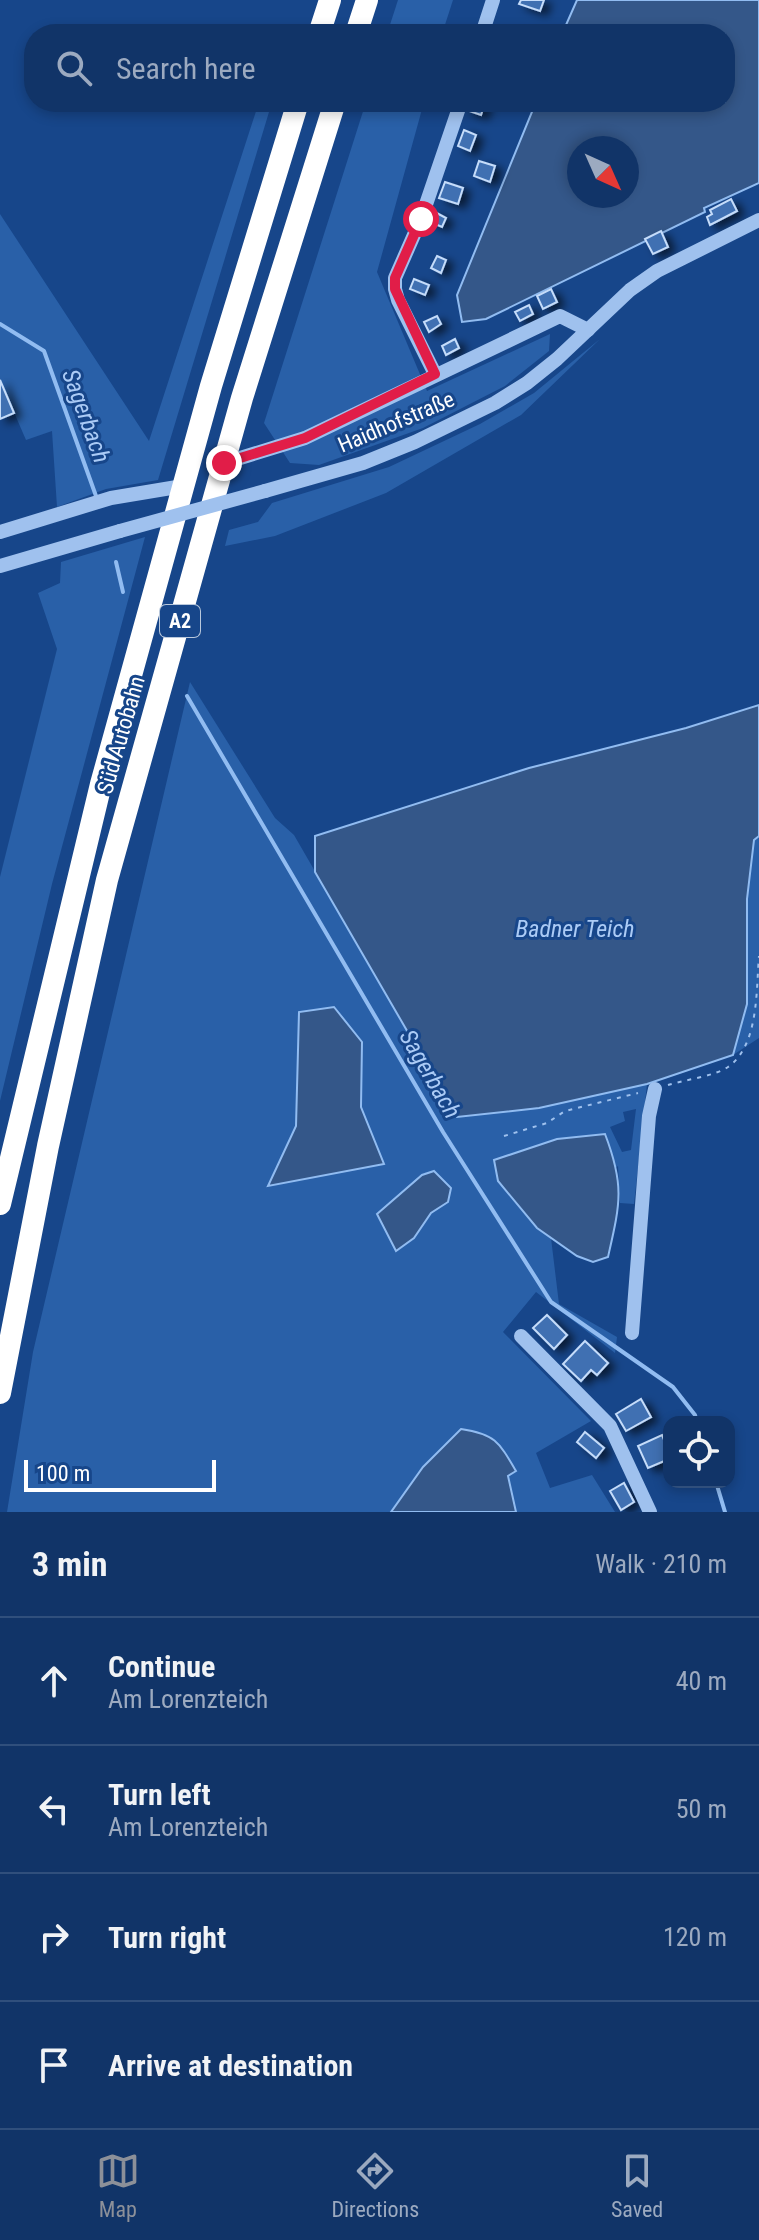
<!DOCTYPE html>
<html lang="en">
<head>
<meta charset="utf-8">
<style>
  :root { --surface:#113468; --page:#1e3f71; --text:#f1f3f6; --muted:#9caac0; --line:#304f7c; --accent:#8c9099 }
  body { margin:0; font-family:"Roboto Condensed",sans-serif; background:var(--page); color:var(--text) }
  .controls { position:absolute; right:24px; bottom:24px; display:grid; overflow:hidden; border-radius:16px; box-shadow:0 4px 12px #0003 }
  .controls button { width:72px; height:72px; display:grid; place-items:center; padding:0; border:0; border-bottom:2px solid var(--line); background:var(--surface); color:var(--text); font:40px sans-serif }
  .compass { position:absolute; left:567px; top:136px; width:72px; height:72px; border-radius:50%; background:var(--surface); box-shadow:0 4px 12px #0003; rotate:135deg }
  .scale { position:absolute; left:24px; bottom:20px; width:192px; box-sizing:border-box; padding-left:8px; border:4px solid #fff; border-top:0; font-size:22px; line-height:28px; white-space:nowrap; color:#fff; -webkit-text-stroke:6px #17468a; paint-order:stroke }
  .stop { position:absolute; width:24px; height:24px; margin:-18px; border:6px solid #e11d48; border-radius:50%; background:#fff }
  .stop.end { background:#e11d48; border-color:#fff; box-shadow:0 2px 8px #0008 }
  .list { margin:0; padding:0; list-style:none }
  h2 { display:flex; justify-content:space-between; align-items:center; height:104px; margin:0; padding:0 32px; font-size:34px }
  h2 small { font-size:26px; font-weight:400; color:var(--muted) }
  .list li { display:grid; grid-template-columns:52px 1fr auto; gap:24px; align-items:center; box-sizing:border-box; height:128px; padding:0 32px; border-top:2px solid var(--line) }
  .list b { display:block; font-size:30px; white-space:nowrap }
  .list p { margin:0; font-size:26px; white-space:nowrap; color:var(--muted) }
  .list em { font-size:26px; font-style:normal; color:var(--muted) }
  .icon { flex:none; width:44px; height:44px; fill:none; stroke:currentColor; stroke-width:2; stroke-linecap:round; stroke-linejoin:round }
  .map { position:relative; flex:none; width:759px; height:1512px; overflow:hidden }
  .search { position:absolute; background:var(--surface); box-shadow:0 4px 12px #0003; left:24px; right:24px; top:24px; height:88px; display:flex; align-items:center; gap:20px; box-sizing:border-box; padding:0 28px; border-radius:32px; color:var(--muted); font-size:30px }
  .sheet { height:616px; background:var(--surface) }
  nav { display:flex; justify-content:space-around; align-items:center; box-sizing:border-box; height:112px; border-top:2px solid var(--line); background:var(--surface); font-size:22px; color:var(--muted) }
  nav a { display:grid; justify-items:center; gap:4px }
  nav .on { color:var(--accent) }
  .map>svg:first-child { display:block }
  .green { fill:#2960a8; fill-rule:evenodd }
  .water { fill:#345789; stroke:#91bcf1; stroke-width:2; fill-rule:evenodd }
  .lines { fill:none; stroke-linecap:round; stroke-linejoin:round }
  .stream { stroke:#91bcf1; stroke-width:4 }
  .building { fill:#3f70b2; stroke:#c5dcfa; stroke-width:2; filter:url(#shadow) }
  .path { stroke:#9fc1ee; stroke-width:2; stroke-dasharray:4 6; stroke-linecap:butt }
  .minor { stroke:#9fc1ee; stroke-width:14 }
  .highway { stroke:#fff; stroke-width:22 }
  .minor-bridge { stroke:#9fc1ee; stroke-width:14 }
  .route { stroke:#e11d48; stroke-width:10 }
  .labels { text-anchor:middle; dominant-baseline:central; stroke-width:6; stroke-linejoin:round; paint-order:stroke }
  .shield { fill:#17468a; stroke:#b9c8dc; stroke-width:2 }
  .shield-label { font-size:20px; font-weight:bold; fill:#fff }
  .street-label { font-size:22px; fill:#fff; stroke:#17468a }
  .water-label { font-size:24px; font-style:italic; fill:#abcbf6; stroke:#17468a }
</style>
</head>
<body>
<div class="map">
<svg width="759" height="1512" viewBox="0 0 759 1512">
  <defs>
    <filter id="shadow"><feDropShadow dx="7" dy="4" stdDeviation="4" flood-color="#0009"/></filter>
  </defs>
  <rect width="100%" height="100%" fill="#17468a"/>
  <!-- green -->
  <g class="green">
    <polygon points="398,0 453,0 442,34 387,34"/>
    <polygon points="259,102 272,102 158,480 106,489 57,507 52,431 26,440 0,380 0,214 149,441"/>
    <polygon points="366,102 424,102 377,272 427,391 550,334 549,351 505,386 423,428 319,465 290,463 264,423"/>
    <polygon points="600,339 521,415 386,493 275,536 225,546 229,530 258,522 272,503 389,467 480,424 534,393"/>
    <polygon points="145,537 52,884 0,1101 0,877 57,649 38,593 60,583 61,562"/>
    <path d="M190,682l85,136 19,17 163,282 82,-9 108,-24 -13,120 -14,-1 -2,-37 -81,62 14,10 8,66 58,33 -2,16 -79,-61 -33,40 88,89 -55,32 14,35 42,-13 23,37h-99l-8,-36 -85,-9 -32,45h-384l26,-160zM362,1042l-1,65 23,57 -116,21 28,-59zM636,1109l-5,41 -9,2 -12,-25 15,-6 -2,-9z"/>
    <polygon points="759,836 759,1038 733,1055 747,1003 747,899 754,840"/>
  </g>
  <!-- water -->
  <g class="water">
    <path d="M577,0h182v183l-55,25 1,4 -219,107 -24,3 -5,-27 79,-193h189v-68h-163zM579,148h48v48h-48z"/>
    <polygon points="759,705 759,836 754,840 747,899 747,1004 733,1055 647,1084 539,1108 457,1117 315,872 315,836 529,768 686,728"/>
    <polygon points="334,1007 362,1042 361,1107 384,1164 268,1186 296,1126 299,1012"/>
    <path d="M605,1134c20,52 15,70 3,123l-15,5 -16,-6 -40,-28 -39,-47 -4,-21 63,-21z"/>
    <polygon points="434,1171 451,1188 448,1202 431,1213 414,1238 396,1251 377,1214 422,1175"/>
    <path d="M461,1429c34,5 38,13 55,42l-8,5 8,36h-125l32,-45z"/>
  </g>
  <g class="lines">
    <!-- stream -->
    <g class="stream">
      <polyline points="0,324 44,351 96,496"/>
      <polyline points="116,562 123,592"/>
      <polyline points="187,696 443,1132 551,1302 673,1387 695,1415 697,1422"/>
      <polyline points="716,1482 725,1512"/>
    </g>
  </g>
  <!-- building -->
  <g class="building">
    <polygon points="521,0 544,0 540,11 519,4"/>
    <polygon points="469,102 484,106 481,115 466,110"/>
    <polygon points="464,130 476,135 470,151 458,146"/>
    <polygon points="479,161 495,166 490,182 474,176"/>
    <polygon points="445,182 463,188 458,204 439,198"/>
    <polygon points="731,199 737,211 710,225 707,217 712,214 710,210"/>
    <polygon points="433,211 446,218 442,227 428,221"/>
    <polygon points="661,231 668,247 653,254 645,239"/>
    <polygon points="437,256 446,260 441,273 431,268"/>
    <polygon points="414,279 429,285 425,295 410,289"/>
    <polygon points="551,289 557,302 543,309 537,296"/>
    <polygon points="529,305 533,314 520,321 515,312"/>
    <polygon points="437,316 441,324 429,332 424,322"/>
    <polygon points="455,339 459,348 446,355 442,346"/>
    <polygon points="0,380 14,413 0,419"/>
    <polygon points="547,1315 567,1335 554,1349 533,1328"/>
    <polygon points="585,1341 608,1363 597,1375 591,1370 581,1381 563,1364"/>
    <polygon points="641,1399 651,1417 626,1431 616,1414"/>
    <polygon points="585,1432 604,1448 596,1458 577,1442"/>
    <polygon points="662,1435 669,1452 669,1459 648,1468 638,1446"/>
    <polygon points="624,1483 634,1502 621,1510 610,1491"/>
  </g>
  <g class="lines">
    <!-- path -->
    <g class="path">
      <path d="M668,1085c16,-5 47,-9 60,-18 31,-22 28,-76 31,-111"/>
      <polyline points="504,1136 547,1123 565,1111 638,1093"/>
    </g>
    <!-- minor -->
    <g class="minor">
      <polyline points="482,34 493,0"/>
      <polyline points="435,374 398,300 395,289 395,278 421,219 461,102"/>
      <polyline points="224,463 305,438 560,316 588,330"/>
      <polyline points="265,491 363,463 415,442 495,403 527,383 557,359 630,290 657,271 759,220"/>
      <polyline points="0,532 111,498 183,486"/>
      <polyline points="0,566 120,531"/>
      <polyline points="632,1333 649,1116 655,1089"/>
      <polyline points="521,1336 610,1426 650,1512"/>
    </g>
    <!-- highway -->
    <g class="highway">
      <polyline points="319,34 330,0"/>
      <polyline points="356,34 367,0"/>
      <polyline points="0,1204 101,784 211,386 298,102"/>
      <polyline points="0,1393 48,1146 107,880 242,398 335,102"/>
    </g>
    <!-- minor-bridge -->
    <polyline class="minor-bridge" points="120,531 265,491"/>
  </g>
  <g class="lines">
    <!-- route -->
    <polyline class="route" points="224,463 305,438 435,374 395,289 395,278 421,219"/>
  </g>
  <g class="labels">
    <!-- shield labels -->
    <rect class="shield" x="160" y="605" width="40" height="32" rx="6"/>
    <g class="shield-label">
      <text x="180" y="621">A2</text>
    </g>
    <!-- street labels -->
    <g class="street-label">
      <text transform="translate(396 422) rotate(-23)">Haidhofstraße</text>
      <text transform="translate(121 735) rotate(-74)">Süd Autobahn</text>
    </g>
    <!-- water labels -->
    <g class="water-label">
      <text transform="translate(86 416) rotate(70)">Sagerbach</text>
      <text x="575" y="929">Badner Teich</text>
      <text transform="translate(430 1074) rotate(60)">Sagerbach</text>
    </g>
  </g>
</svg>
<div class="controls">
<button><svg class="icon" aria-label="locate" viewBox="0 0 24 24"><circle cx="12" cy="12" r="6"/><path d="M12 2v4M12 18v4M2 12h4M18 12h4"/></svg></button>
</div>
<svg class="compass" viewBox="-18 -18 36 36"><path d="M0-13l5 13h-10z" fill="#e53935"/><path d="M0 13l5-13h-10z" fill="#9caac0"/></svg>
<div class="scale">100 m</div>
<div class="stop" style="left:421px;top:219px"></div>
<div class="stop end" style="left:224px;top:463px"></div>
<div class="search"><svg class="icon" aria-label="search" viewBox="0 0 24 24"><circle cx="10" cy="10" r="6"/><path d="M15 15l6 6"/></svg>Search here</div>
</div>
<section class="sheet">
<h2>3 min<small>Walk · 210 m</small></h2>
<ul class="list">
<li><svg class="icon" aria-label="ahead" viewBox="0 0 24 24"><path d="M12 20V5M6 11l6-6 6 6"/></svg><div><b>Continue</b><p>Am Lorenzteich</p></div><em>40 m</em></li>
<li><svg class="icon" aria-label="left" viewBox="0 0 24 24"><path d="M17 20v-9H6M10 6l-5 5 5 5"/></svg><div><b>Turn left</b><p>Am Lorenzteich</p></div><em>50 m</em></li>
<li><svg class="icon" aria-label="right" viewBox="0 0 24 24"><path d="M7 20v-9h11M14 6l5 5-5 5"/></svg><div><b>Turn right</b></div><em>120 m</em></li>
<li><svg class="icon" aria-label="arrive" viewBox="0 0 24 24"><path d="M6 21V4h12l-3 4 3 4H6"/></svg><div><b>Arrive at destination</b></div></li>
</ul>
</section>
<nav>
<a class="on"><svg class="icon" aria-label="map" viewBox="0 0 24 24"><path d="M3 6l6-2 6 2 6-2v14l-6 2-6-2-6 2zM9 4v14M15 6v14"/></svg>Map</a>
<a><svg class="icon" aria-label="directions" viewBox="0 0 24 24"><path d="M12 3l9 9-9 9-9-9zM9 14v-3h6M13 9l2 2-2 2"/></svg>Directions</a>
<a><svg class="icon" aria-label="saved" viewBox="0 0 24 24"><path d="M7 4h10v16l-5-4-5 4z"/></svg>Saved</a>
</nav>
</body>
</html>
